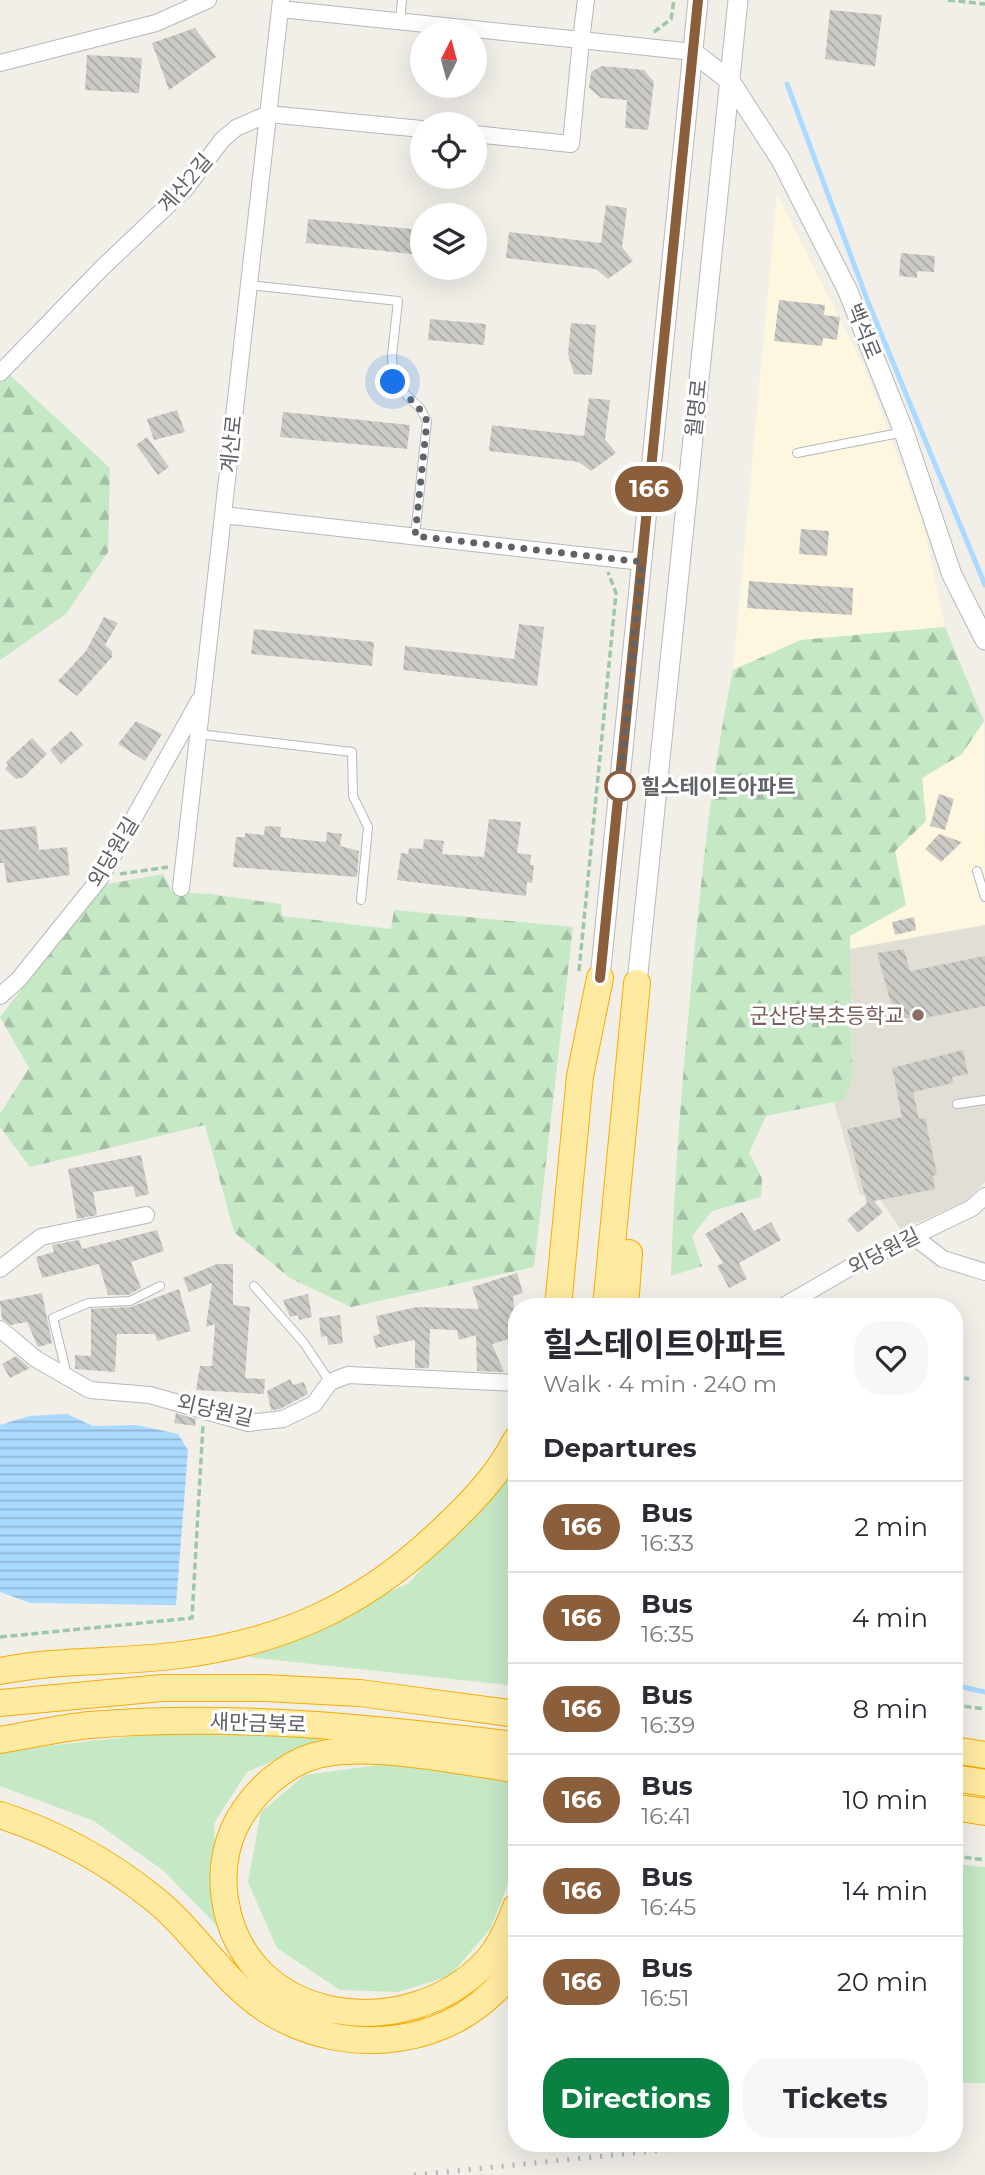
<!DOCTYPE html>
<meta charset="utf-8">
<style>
:root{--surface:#fff;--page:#f7f7f7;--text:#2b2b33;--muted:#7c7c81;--line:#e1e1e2;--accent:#0b8043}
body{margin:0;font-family:Montserrat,"Noto Sans KR",sans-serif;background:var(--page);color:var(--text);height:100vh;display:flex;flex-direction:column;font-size:26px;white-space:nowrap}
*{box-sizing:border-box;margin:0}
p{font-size:23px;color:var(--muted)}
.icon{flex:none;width:38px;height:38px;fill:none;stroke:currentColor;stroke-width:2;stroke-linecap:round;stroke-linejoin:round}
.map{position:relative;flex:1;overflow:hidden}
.side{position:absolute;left:508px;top:1298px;width:455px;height:854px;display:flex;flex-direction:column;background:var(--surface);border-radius:28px;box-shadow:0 7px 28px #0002}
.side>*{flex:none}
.badge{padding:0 14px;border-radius:23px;font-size:24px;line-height:46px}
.needle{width:46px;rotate:6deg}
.fabs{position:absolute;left:410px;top:21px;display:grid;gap:14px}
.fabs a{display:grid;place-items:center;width:77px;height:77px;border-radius:50%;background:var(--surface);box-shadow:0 7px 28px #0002;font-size:35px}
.you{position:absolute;width:35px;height:35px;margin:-18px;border:5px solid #fff;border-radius:50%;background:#1a73e8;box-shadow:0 0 0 10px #1a73e833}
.map>.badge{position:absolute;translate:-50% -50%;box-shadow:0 0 0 4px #fff}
h2{padding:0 35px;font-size:26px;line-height:63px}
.round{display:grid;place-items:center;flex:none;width:74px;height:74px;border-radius:28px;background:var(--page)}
.head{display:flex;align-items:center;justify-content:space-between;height:119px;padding:0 35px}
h1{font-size:33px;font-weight:700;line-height:52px}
.action{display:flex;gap:14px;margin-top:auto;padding:14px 35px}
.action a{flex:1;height:80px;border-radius:28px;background:var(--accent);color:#fff;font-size:28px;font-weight:700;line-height:80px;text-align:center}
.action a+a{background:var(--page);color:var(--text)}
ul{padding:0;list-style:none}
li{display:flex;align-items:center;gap:21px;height:91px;padding:0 35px;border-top:2px solid var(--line)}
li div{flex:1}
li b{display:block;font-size:26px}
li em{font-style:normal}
li .badge{min-width:77px;font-weight:700;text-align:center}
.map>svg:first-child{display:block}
</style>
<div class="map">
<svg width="985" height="2175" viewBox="0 0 985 2175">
<defs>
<pattern id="forest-firs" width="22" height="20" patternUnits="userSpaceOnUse" patternTransform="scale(1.75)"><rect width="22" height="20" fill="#c5e8c5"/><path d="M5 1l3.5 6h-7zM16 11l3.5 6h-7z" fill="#a3c0a4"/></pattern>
<pattern id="water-rules" width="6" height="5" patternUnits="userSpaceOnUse" patternTransform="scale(1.75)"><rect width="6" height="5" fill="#aadaff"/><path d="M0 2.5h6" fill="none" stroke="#8eb4d2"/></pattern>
<pattern id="building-back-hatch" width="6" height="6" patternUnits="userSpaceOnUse" patternTransform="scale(1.75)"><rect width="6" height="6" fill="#cccac5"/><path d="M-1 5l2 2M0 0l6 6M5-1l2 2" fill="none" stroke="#a9a8a4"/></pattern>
</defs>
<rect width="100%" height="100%" fill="#f1efe8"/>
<path fill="#fef7e0" d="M777 194 864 367 924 526 945 627 801 640 733 670Z
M984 721 985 925 850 949V936L905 906 895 851 926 821 922 778 962 754Z"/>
<path fill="#e1ded6" d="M985 925V1182L966 1201 901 1230 880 1199 860 1195 834 1102 844 1100 852 1080 850 949Z"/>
<path fill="#c5e8c5" d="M516 1462V1686L248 1657 409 1583Z
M244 1732 326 1737 247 1772 214 1823 217 1926 164 1871 94 1821 0 1786V1751L155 1734Z
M394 1763 510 1781 516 1813 513 1872 490 1929 450 1976 398 1992 340 1990 277 1948 248 1882 261 1812 305 1775Z
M954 1864 985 1867V2083H954Z"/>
<path fill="url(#forest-firs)" d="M0 366 110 468 108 552 66 614 0 660Z
M945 627 984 721 962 754 922 778 926 821 895 851 906 905 850 936 852 1080 844 1100 766 1116 749 1153 762 1178 761 1197 712 1211 692 1236 702 1266 671 1276C674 1175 683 1075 692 975 702 872 712 770 733 670L801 640Z
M163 874 172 892 210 894 281 904 282 916 391 929 394 910 573 927 534 1267 351 1307 290 1278 234 1232 205 1125 30 1167 0 1127V1114L29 1068 0 1017 103 885Z"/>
<path fill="url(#water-rules)" d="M67 1414 93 1426 137 1425 178 1434 188 1450 176 1605 30 1603 0 1592V1425L29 1416Z"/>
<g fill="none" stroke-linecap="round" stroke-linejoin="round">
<path stroke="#aadaff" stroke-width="5" d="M787 84 868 302 985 585
M954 1685 985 1692"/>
</g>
<path fill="url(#building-back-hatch)" d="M830 10 882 15 875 66 825 59Z
M195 28 216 57 169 90 152 43Z
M87 55 142 58 139 93 85 90Z
M602 66 644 70 654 82 648 130 625 128 627 100 601 98 589 88 591 72Z
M606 205 627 208 622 247 633 261 608 279 596 269 506 258 509 232 601 243Z
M308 219 422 230V255L306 243Z
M901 253 935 256 934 272 917 271V278L899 276Z
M779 300 825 305 824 315 840 317 837 340 823 338 822 346 774 341Z
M430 319 486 324 484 345 428 340Z
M571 323 596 325 592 375 574 374 568 354Z
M589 398 610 400 605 439 616 453 591 471 579 462 489 451 492 425 584 436Z
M177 410 185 432 154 440 147 419Z
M283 412 410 425 407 449 280 437Z
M147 437 169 467 158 475 136 445Z
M801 529 829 531 827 556 799 554Z
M749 581 853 588 852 615 747 608Z
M104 617 118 623 105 645 112 651V657L77 696 58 681 86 651Z
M519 624 544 627 537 686 403 670 405 646 514 659Z
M254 629 374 642 372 666 251 654Z
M136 721 162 734 145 761 118 744Z
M71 731 83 745 61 764 50 750Z
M32 738 47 754 24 777 16 779 5 769 8 765 6 762Z
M939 794 954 799 945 830 930 826Z
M489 819 521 822 517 853 531 855 530 865H534L532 883 527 882 526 896 397 880 401 853 408 854 409 848 423 849 424 839 444 841 442 854 484 857Z
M36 826 39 850 67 847 70 875 7 883 4 863H0V830Z
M265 826 281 827 280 837 296 839 326 842 327 832 342 834 340 846 359 851 357 877 233 867 236 837H245V833L264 835Z
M939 834 962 842 941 862 925 849Z
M914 917 916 930 895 935 892 922Z
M904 949 910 971 985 956V1006L910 1021V1018L896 1021 877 953Z
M963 1050 968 1074 952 1077 953 1083 913 1092 919 1119 925 1118 937 1174 933 1176 935 1189 874 1201 883 1212 858 1233 847 1220 867 1203 847 1129 902 1117 892 1068Z
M141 1155 149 1194 136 1197 133 1186 93 1192 97 1215 77 1219 68 1169Z
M742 1212 754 1231 771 1222 781 1240 739 1263 747 1279 729 1288 717 1266 723 1263 705 1234Z
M157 1230 164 1251 131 1262 141 1288 128 1295H108L99 1264 42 1278 36 1257 54 1252 52 1245 79 1240 82 1249Z
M217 1264H233V1305L250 1307 245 1378 265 1379 264 1394 196 1390 200 1366H212L215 1324 206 1327 212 1283 189 1292 183 1278Z
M517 1273 523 1293 513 1296 516 1337 492 1344 504 1372 477 1371 476 1335 459 1340 457 1330 430 1329 429 1368H415V1340L376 1348 373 1336 380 1334 376 1316 417 1307 479 1309 472 1287Z
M179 1289 191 1331 157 1341 155 1334H117L115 1372 75 1369V1355L91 1356V1309L131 1307Z
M42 1293 52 1343 38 1347 27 1322 11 1325 2 1319 0 1301Z
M308 1294 312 1317 299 1320 298 1315 290 1317 283 1300Z
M340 1315 343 1343 328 1345 327 1336 321 1337 319 1318Z
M16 1356 30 1368 10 1378 2 1364Z
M290 1379 293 1385 304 1382 308 1394 280 1409 271 1410 267 1391Z
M176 1413 196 1419 195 1426 174 1423Z"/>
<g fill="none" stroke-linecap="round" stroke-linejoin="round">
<g stroke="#b5b8bc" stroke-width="10">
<path id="service" d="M400 21 402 0
M249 285 398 301 392 355 393 382 420 408 427 421 415 536
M797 453 904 432
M199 734 352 752 353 796 368 827 361 900
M977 871 985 897
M957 1104 985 1100
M254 1286 304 1343 330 1382
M67 1375 53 1318 88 1303 130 1301 160 1286"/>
</g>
<g stroke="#b5b8bc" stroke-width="18">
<path id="minor" d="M280 9 581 40 586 0
M0 63 156 23 208 0
M474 134 571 144 581 40 693 52
M0 373 101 269 186 188 222 140 236 128 268 114 422 129
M223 515 642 562
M181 888 281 0
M0 996 19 979 101 877 199 701
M913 1236 943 1259 985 1272
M0 1269 41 1237 146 1215
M782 1307 856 1264 972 1208 985 1196
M0 1329 36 1359 90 1390 150 1395 248 1423 283 1419 314 1404 330 1382 348 1375 516 1383"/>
</g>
<g stroke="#b5b8bc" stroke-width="21">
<path id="tertiary" d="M693 52 730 81 781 160 847 289 904 432 952 575 985 640
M600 978 698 0
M637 983 738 0"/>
</g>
<g stroke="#f9ab00" stroke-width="28">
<path id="trunk" d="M558 1307 580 1076 600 978
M606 1307 637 983
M625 1307 629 1253
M0 1671C59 1659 121 1663 180 1655 281 1642 360 1607 435 1537 465 1509 497 1478 516 1440
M0 1703 162 1688H264L360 1693 516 1714
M0 1740C30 1735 60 1728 90 1725 232 1713 375 1728 516 1745
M954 1750 985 1755
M516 1769C460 1762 382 1744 327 1753 294 1758 264 1782 246 1808 227 1834 220 1867 225 1899 243 2025 406 2047 486 1962 500 1947 509 1926 516 1907
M954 1778 985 1783
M954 1807 985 1812
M0 1815C56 1833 107 1861 153 1898 195 1931 222 1981 267 2010 347 2061 461 2048 516 1965"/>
</g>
<path stroke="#9cc7a9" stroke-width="3.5" stroke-dasharray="7 3.5" stroke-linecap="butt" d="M948 0 985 4
M654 32 671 19 674 0
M120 874 168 867
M579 971 616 593 608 572
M954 1376 969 1379
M0 1637 192 1618 203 1425
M954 1705 985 1709
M955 1729 958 1707
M954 1856 985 1860"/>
<use href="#service" stroke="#fff" stroke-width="8"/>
<use href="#minor" stroke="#fff" stroke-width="16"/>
<use href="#tertiary" stroke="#fff" stroke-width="19"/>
<use href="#trunk" stroke="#feeaa1" stroke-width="26"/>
<path stroke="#b6b7b8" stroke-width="5" stroke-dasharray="2 9" stroke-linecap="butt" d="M414 2175 724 2144"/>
</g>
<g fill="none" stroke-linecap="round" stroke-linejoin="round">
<g stroke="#fff" stroke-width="16">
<path id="line" d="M600 978 698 0"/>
</g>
<use href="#line" stroke="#8b5e3c" stroke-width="10"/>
<path stroke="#5f6368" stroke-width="7" stroke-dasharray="0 12.6" d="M393 382 419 408 427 421 415 536 642 562 620 786"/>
</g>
<circle fill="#fff" stroke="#8b5e3c" stroke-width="3.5" cx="620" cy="786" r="14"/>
<circle fill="#8d6e63" stroke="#fff" stroke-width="2.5" cx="918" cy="1015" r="7"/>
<g text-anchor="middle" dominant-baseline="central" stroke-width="6" stroke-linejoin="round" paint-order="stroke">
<g font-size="21" fill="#5f6368" stroke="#fff">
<text transform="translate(185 183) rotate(-49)">계산2길</text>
<text transform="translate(864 331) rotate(68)">백석로</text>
<text transform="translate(696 408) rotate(-84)">월명로</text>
<text transform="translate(231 444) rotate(-84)">계산로</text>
<text transform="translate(113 852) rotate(-59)">외당원길</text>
<text transform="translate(884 1251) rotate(-27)">외당원길</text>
<text transform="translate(215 1410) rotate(13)">외당원길</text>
<text transform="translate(258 1723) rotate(2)">새만금북로</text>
</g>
<g font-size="21" font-weight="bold" fill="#5f6368" stroke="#fff" text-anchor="start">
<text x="641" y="786">힐스테이트아파트</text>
</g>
<g font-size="21" fill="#785e54" stroke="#fff" text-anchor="end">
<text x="904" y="1015">군산당북초등학교</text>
</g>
</g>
</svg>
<div class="fabs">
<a><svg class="needle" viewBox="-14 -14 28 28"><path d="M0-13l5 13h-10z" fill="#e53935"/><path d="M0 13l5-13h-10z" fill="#7c7c81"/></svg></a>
<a><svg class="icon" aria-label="locate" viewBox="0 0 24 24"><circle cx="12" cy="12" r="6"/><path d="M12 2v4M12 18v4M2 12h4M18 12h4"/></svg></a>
<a><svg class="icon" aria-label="layers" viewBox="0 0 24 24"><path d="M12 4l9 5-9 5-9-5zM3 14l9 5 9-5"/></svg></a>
</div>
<div class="you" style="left:393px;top:382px"></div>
<b class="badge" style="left:649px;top:489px;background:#8b5e3c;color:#fff">166</b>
<section class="side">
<div class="head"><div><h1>힐스테이트아파트</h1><p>Walk · 4 min · 240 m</p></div><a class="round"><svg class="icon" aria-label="heart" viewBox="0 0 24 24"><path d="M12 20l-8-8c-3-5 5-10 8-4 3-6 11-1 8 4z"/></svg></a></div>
<h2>Departures</h2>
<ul>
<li><span class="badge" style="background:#8b5e3c;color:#fff">166</span><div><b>Bus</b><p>16:33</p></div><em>2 min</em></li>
<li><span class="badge" style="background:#8b5e3c;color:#fff">166</span><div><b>Bus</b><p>16:35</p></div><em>4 min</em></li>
<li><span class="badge" style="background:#8b5e3c;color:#fff">166</span><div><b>Bus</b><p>16:39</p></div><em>8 min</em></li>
<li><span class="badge" style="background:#8b5e3c;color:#fff">166</span><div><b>Bus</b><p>16:41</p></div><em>10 min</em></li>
<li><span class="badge" style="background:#8b5e3c;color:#fff">166</span><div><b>Bus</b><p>16:45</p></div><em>14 min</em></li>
<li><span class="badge" style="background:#8b5e3c;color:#fff">166</span><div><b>Bus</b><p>16:51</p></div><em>20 min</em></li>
</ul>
<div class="action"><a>Directions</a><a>Tickets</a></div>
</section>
</div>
